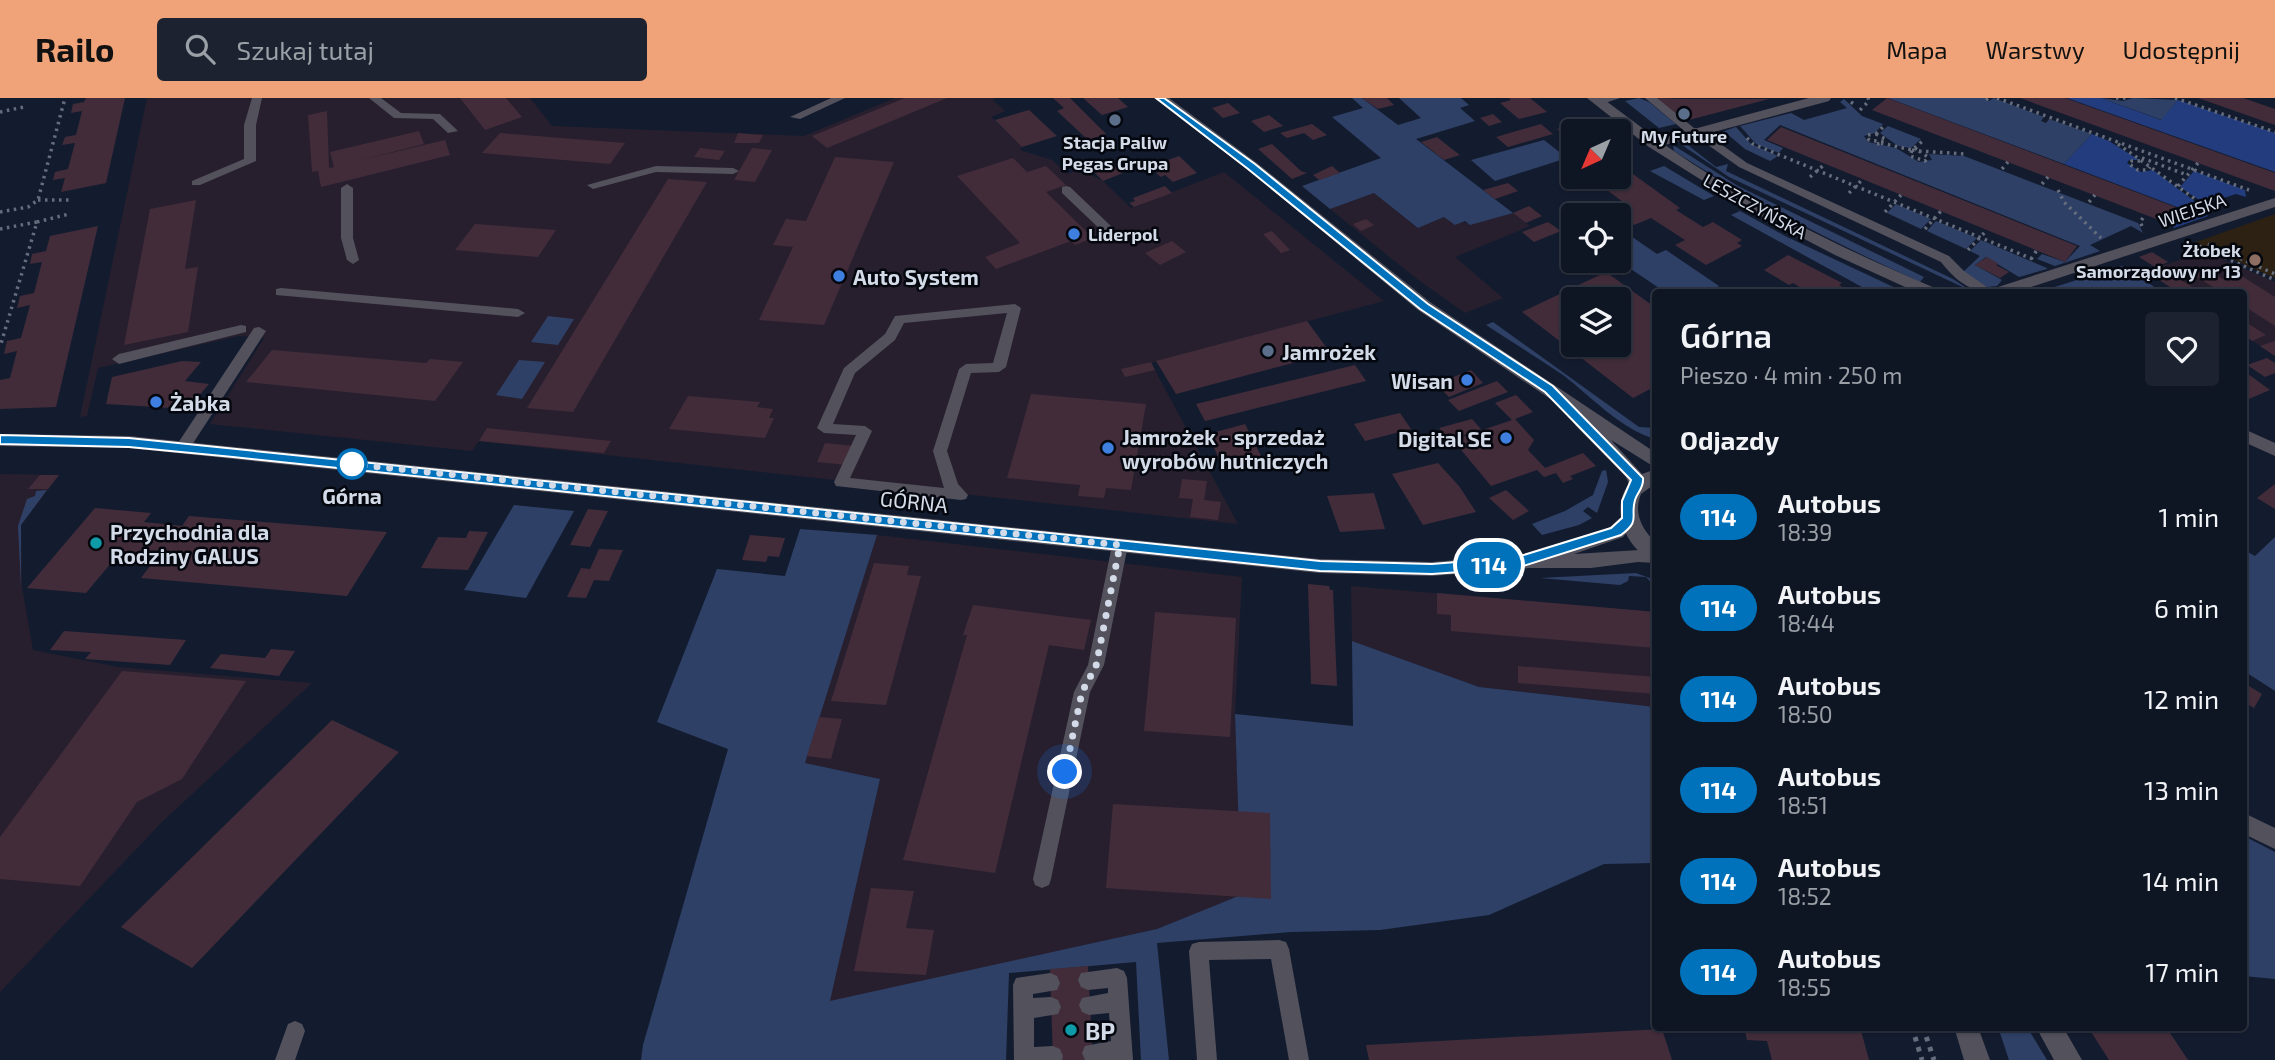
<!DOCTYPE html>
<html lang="pl">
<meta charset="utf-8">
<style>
:root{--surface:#0e1523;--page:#1c2230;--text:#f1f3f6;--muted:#9b9fa6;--line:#2e3441;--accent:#f0a378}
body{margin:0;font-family:"Exo 2",sans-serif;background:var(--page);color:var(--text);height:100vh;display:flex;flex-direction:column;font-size:26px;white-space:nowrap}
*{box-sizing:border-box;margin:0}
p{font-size:23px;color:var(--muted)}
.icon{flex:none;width:38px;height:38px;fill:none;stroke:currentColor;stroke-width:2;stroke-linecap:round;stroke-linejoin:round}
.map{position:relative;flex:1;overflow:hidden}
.panel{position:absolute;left:1652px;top:191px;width:595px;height:742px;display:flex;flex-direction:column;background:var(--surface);border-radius:7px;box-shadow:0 2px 5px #0004,0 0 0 2px var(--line)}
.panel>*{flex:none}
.badge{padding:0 14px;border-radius:23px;font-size:24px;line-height:46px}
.needle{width:46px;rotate:224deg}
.controls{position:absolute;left:1561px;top:21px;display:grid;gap:14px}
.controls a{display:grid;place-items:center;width:70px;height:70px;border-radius:7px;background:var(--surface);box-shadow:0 2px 5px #0004,0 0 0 2px var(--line);font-size:35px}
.you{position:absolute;width:35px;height:35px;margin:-18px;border:5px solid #fff;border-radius:50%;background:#1a73e8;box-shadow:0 0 0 10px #1a73e833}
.map>.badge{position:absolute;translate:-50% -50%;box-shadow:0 0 0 4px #fff}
h2{padding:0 28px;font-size:26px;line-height:63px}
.round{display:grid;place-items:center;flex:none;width:74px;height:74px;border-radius:7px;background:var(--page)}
.summary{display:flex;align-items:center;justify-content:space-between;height:119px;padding:0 28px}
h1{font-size:33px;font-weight:600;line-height:52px}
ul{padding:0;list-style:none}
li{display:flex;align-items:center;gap:21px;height:91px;padding:0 28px}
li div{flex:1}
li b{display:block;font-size:26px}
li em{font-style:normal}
li .badge{min-width:77px;font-weight:700;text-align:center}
header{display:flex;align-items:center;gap:42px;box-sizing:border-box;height:98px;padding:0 35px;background:var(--accent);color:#111}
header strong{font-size:33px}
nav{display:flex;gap:38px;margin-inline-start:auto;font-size:24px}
.search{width:490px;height:63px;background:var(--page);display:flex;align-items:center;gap:18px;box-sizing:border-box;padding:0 24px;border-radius:7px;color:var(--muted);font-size:26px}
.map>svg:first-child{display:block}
</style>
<header>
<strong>Railo</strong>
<div class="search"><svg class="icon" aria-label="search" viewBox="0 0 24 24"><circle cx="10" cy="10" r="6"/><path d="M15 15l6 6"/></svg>Szukaj tutaj</div>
<nav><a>Mapa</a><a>Warstwy</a><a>Udostępnij</a></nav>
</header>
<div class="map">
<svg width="2275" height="962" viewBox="0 0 2275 962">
<rect width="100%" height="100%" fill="#131c2f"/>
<path fill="#271f2e" d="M147 0H530L552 28 804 38 895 0H996L993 2 1005 13 991 19 1022 49 1020 52 1052 62 1067 76 1079 71 1103 83 1131 110 1224 74 1384 203 1151 265 1238 426 479 343 472 353 210 326 264 240 239 238 98 270 87 318 80 319Z
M1374 95 1418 130 1444 119 1470 126 1513 115 1530 128 1455 159 1503 200 1465 215 1417 181 1330 111Z
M2205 154 2275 184V258L2244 237V194H2178L2145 173Z
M0 376 59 377 21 427 22 489 33 552 118 569 312 585 163 723 0 894Z
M877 437 1242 479 1235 617 1242 797 1157 831 829 904 880 681 804 665Z
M1351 488 1655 514V609L1479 589 1352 543Z"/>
<path fill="#2c2113" d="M2275 116V180L2194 144 2199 143Z"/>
<path fill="#2f4067" d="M1352 0H1362L1398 27 1421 20 1399 0H1461L1469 7 1460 10 1475 23 1416 41 1513 115 1470 127 1465 123 1455 127 1444 119 1418 130 1374 95 1330 111 1302 88 1381 60 1332 19 1363 10Z
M1639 0 1649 4 1676 26 1659 30 1625 3Z
M1888 0H1984L1989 3 1994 0 2044 19 2041 23 2046 25 2049 21 2092 36 2064 66Z
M2101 0 2123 3 2133 0 2178 2 2162 22Z
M1844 1 1862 18 1883 26 1875 35 1864 38 1868 44 1896 50 1919 64 1932 62 1929 56 1964 58 2138 125 2143 135 2131 128 2090 147 2100 153 2055 168 2037 161 2042 156 2065 164 2080 148 1780 27 1764 42 1783 50 1779 55 1756 46 1740 28 1791 15 1804 22 1847 10 1840 4Z
M1888 28 1921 41 1911 50 1898 48 1880 35Z
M1736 29 1751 46 1778 58 1770 63 1745 51 1726 35 1716 36Z
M1544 42 1567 60 1495 83 1471 62Z
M1685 42 1699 45 1689 48 1716 69 1728 66 1726 73 1953 181 1971 193 1729 79 1679 45Z
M1673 47 1738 88 1924 179 1920 184C1835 145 1753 104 1674 53Z
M1664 68 1714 98 1704 102 1650 73Z
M1896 106 1931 121 1921 131 1887 115Z
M1740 113 1785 138 1904 194H1871L1731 117Z
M1936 123 1977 140 1966 151 1927 133Z
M1619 130 1657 156 1666 152 1719 188 1709 194H1665L1619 163Z
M1981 142 2047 170V171L2019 179 1986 159 1975 167 2002 182 1997 188 1987 189 1962 175 1980 158 1970 153Z
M2122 168 2162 194H2053L2048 191Z
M548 218 574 221 558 247 531 244Z
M1493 224 1639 329 1655 330V341C1619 330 1592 299 1563 277 1538 260 1512 244 1486 227Z
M519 262 545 264 522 301 496 297Z
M1606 372 1608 384 1597 415 1588 409 1583 413 1592 420 1579 427 1542 437 1532 426 1565 413 1593 397 1602 373Z
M47 392 21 427V489L18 428 27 401 35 398 36 393Z
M514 407 574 413 526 500 464 492Z
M800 431 877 437 805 665 880 681 830 903 1157 831 1241 797 1235 616 1353 628 1352 543 1479 589 1655 609V765L1604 766 1489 817 1380 832 1291 834 1157 845 1169 962H1141L1136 864 1009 875 1006 962H641L643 947 728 651 657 624 717 471 785 478Z
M2275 439V593L2244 573V452L2255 458Z
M1636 475 1655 482V489L1646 479 1629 478 1628 483 1620 487 1540 480Z
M2244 738 2275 754V881L2244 878Z
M1998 929H2027L2047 962H2009Z"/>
<path fill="#223c7e" d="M2067 0H2101L2161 22 2178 2 2275 35V74Z
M2092 36 2109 43 2139 62H2129L2127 65 2141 74 2153 72 2201 108 2195 110 2208 118 2174 130 2173 128 2185 112 2064 66Z
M2194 73 2245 92 2246 99 2236 96 2205 106 2180 89Z"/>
<path fill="#422c3a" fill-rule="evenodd" d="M86 0H125L106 85 61 94 65 80 53 82 55 74 68 71 75 45 62 47 65 39 76 37 82 13 71 15 73 6 84 4Z
M460 0H506L522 19 485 32Z
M905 0H947L827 50 812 38Z
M1053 0H1070L1106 36 1088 42 1057 13 1064 10Z
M1083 0H1118L1128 9 1102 17Z
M1362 0H1387L1394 7 1378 11Z
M1509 0H1530L1547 14 1519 21 1500 5 1511 2Z
M1656 0 1688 1H1769L1685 23Z
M1887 0 1927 15 2183 112 2172 127 1872 12Z
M2020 0H2065L2275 75V93Z
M2198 0H2243L2275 11V27Z
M1228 5 1240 15 1223 20 1212 10Z
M1029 12 1057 38 1022 49 995 22Z
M327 13 329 70 334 69 330 54 419 33 424 46 357 63 445 42 450 57 321 89 318 73 312 74 308 17Z
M1493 16 1502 24 1489 28 1480 20Z
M1269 17 1283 28 1264 34 1251 23Z
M1577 25 1587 33H1573V45L1557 31Z
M1312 26 1327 37 1313 42 1304 35 1287 40 1280 35Z
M1541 26 1553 36 1508 49 1496 39Z
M1781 29 2005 119 2077 148 2065 164 1767 42Z
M500 35 625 45 610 66 482 55Z
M738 35 763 37 759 45H734Z
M1437 39 1452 51 1460 57 1444 62 1421 44Z
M1272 46 1301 73 1307 75 1292 81 1258 51Z
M700 50 725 53 719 62 694 59Z
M752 50 772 52 755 84 734 82Z
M1179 58 1197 75 1173 84 1165 77 1161 79 1156 75 1161 73 1154 67Z
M835 59 894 64 824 227 759 222 793 149 773 147 786 121 806 123Z
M1013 60 1027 74 1046 68 1066 87 1046 94 1093 140 1075 147 1071 143 996 171 985 159 1020 145 957 78Z
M1115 68 1123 75 1103 83 1095 75Z
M1332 68 1340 75 1319 82 1313 77Z
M1626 71 1680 110 1676 112 1703 129 1713 124 1742 142 1737 145 1742 148 1706 167 1675 147 1685 142 1651 120 1634 127 1611 108 1623 104 1595 83 1619 79V73Z
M668 81 707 84 573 314 527 310Z
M1508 85 1518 93 1495 101 1483 92Z
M1165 88 1172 95 1134 109 1129 105 1135 103 1133 100Z
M196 102 185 171 198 169 188 234 124 247 150 111Z
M1529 108 1542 118 1526 125 1513 115Z
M1366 121 1374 127 1361 133 1353 126Z
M1548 124 1561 133 1534 144 1522 134Z
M475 126 556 132 538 159 455 152Z
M98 128 56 309 0 311V282L10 280 17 253 4 256 7 243 21 240 30 207 17 210 20 198 34 195 42 164 30 166 32 156 46 153 50 138Z
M1272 133 1290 152 1281 155 1263 136Z
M1172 143 1186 154 1160 167 1145 155Z
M2152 154 2168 164 2159 168 2200 194H2178L2145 173 2155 169 2139 159Z
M1788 157 1842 185 1839 187 1851 194H1808L1793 185 1789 187 1764 172Z
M1987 159 1999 166 1996 167 2009 174 2000 180 1975 167Z
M2207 171 2223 181 2237 175 2275 199V228L2244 208V194H2221L2192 176Z
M1606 174 1656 210V288L1633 300 1522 214ZM1573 201H1619V247H1573Z
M1307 223 1332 257 1310 263 1308 261 1176 296 1156 263Z
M2244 223 2266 237 2252 243 2244 237Z
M2275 243V258L2260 248Z
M272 252 426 265 430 261 463 264 435 303 246 284Z
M2267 260 2275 265V275L2265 279 2247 267Z
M182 263 201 264 185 283 209 286 188 311 106 306 112 279Z
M1151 264 1155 272 1125 279 1121 271Z
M1355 267 1366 283 1205 323 1196 306Z
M1471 272 1483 285 1449 299 1436 286Z
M2244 273 2270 292 2244 303Z
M1497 283 1508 294 1459 313 1448 302Z
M1031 296 1146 306 1131 392 1106 390 1104 400 1078 398 1080 387 1007 380Z
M1516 297 1533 314 1515 321 1534 342 1528 352 1545 370 1583 355 1596 368 1570 378 1573 381 1563 385 1556 375 1544 379 1537 372 1491 388 1453 342 1512 322 1495 305Z
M688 298 760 304 757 309 773 311 769 320H774L765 340 669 331Z
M1400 315 1411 331 1365 343 1354 326Z
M1472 321 1481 331 1449 342 1439 330Z
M1245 326 1261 358 1222 368 1208 336Z
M487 330 611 343 604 355 479 343Z
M825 345 854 348 847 367 817 364Z
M1438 365 1459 388 1476 414 1423 427 1392 376Z
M40 377H59L48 391H28Z
M1182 381 1207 383 1204 402 1221 404 1218 422 1190 419 1193 401 1179 400Z
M2275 386V411L2257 400Z
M1506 392 1529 413 1513 422 1489 400Z
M1374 395 1385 431 1340 434 1327 398Z
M95 410 151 415 144 424 182 428 189 418 387 434 347 498 141 480 150 468 111 465 86 495 27 490Z
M588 411 608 413 590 449 570 447Z
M469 433 488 434 468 472 421 470 438 439 466 440Z
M750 437 785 440 779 459 768 458 766 464 742 462Z
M599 451 623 452 609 483 594 482 586 500 567 499 581 470 590 471Z
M874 465 909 468 907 477 921 478 886 607 831 603Z
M1308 486 1329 488 1330 492H1333L1337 588 1311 586Z
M1437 495 1656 514V550L1451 533V517L1437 516Z
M973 507 1091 522 1084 552 1049 547 995 775 903 762 967 537H963Z
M1155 514 1236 520 1230 639 1144 633Z
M64 533 133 538 186 542 170 567 85 561 91 554 50 552Z
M271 551 295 553 279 578 210 570 221 556 265 560Z
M1518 568 1656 579V596L1518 585Z
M122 573 246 583 182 681 137 704 80 788 0 781V739Z
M2244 585 2262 596 2254 610 2244 604Z
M819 619 842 621 831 661 807 658Z
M332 622 399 654 192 870 121 829Z
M1113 706 1270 715 1271 801 1106 790Z
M871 790 914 793 906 830 934 832 926 877 854 873Z
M1088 868 1093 962H1053L1050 871Z
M1744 929H1860L1869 962H1772L1767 943 1747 942Z
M2088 929H2166L2188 962H2109Z
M1662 931 1672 962H1369L1366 947Z"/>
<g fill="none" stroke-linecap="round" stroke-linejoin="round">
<path stroke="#656d7d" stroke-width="3.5" stroke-dasharray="2.5 4.5" stroke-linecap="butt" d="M1997 0 2249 92
M2116 0H2130
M2175 0 2275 34
M1986 2 1988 0
M1851 4 1855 7
M1860 12 1869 3 1868 0
M0 14 24 9
M1876 36 1886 26
M1876 36 1885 41 1884 44 1869 42 1867 37Z
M1747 40 1753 46 2035 162
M1881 45 1912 52 1925 41
M1877 46 1881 45
M2118 46 2205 108
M1915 50 1919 53
M1912 52 1919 53 1928 59 1925 63 1910 58Z
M1919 53 1965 56
M2142 60 2187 77
M2140 63H2132L2129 66 2138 72H2148L2150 69
M2002 71 2008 64
M1810 79 1825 66
M2042 86 2048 79
M2178 88 2198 65
M2058 92 2064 104 2101 140
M1849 95 1863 81
M38 102H72
M2089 104 2095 97
M0 114 28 109 38 102 65 0
M1885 114 1901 97
M37 124 69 116
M2142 128 2140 124 2145 117
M0 131 37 124 0 249
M1925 131 1941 113
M2208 146 2275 176
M2199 148 2275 182
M1968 152 1987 132
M2031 161 2037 152"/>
<path stroke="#656d7d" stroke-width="5" stroke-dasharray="4.5 6" stroke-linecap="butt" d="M1912 929 1922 962
M1923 929 1934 962"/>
<path fill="#53515c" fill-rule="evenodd" d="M252 0H262L256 27V63L200 87H192V83L244 61V27Z
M369 0H381L401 15 440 16 458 33 448 35 433 21 394 20Z
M831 0H845L800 21 790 19Z
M1602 0H1620L1599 7 1594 4Z
M1645 0H1657L1694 30 1700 31 1747 65 1949 158 1964 173 1994 194C1971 195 1955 182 1941 164L1739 69 1694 37 1688 36Z
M656 68 733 70 739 73 733 76 656 74 593 91 587 87Z
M347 86 353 90V140L359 162 353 166 347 162 341 140V90Z
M1066 88 1070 89 1113 130V136H1105L1062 95V89Z
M281 190 518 211 525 215 518 219 276 197V191Z
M1015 206 1021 210 1006 269 999 274 971 275 947 353 958 386 968 397 966 401 961 402 836 388 834 384 856 337 824 335 817 330 844 270 885 236 895 218ZM1007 215 993 265 966 266 959 271 933 353 944 390 850 380 872 333 865 328 833 326 855 275 895 242 904 225Z
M241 227 246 228V234L119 266 112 261 119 256Z
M259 229 266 233 188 353H178L176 349 178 345 254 230Z
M1120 441 1128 447 1104 567 1090 594 1051 781 1049 787 1042 790 1035 787 1033 781 1074 594 1088 567 1112 447Z
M1279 842 1286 844 1289 851 1309 962H1289L1271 861 1209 862 1217 962H1197L1189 853 1192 846 1199 844Z
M1117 870 1124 873 1127 880 1133 962H1085L1082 955 1085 948 1111 943 1109 915 1089 917 1082 914 1079 907 1082 900 1108 895V890L1088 892 1081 889 1078 882 1081 875Z
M1050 875 1057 878 1060 885 1057 892 1033 896V900L1051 899 1058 902 1061 909 1058 916 1034 920V949L1053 948 1060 951 1063 958 1062 962H1014L1013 887 1016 880Z
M295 923 302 926 305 933 295 962H275L288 926Z"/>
<path fill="#53515c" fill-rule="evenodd" d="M1587 0H1602L1657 41 1809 0H1831L1829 3 1665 47C1749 106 1841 150 1935 190L1937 194H1916L1835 157 1749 112 1649 49Z
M2275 100V109L2016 194H1993L1995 190Z
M2244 331 2275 345V358L2244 344Z
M0 336 129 338 1319 461 1432 464 1537 456 1538 453C1561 445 1587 440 1608 430 1619 424 1621 412 1636 416L1638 421 1623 439 1574 456 1656 451V465L1638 464 1591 470H1530L1432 478 1319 475 129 350 0 348Z
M2244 715 2275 730V751L2244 736Z"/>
<path fill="#53515c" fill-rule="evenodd" d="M1154 0H1169L1257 65 1430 204 1656 355V370L1611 342 1642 376 1656 371V385L1641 396C1633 415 1642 431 1656 445V463C1626 454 1609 410 1629 386L1626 379 1576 328 1573 324 1577 319 1418 212 1247 71Z
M1954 929H1978L1990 962H1964Z
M2036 929H2063L2082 962H2054Z"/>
</g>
<path fill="#0072bc" stroke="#fff" stroke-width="2" d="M1156 0H1164L1255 66 1428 206 1553 288 1643 380C1644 390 1638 393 1635 402 1630 420 1641 422 1621 437L1517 470 1432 476 1320 473 233 359 129 349 0 346V337L129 340 1320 463 1432 466 1517 459 1611 430 1622 420V403L1631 382 1545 294 1420 211 1248 71Z"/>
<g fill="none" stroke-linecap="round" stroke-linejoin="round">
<path stroke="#d4dbe8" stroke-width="7" stroke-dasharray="0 12.6" d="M352 366 1120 447 1096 568 1082 594 1065 674"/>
</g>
<g fill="#5c6f8a" stroke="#04070e" stroke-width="2.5">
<circle cx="1684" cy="16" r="7"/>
<circle cx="1115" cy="22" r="7"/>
<circle cx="1268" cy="253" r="7"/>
</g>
<g fill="#3f7fe0" stroke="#04070e" stroke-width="2.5">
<circle cx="1074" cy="136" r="7"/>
<circle cx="839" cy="178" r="7"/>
<circle cx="1467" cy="282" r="7"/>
<circle cx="156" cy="304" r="7"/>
<circle cx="1506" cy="340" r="7"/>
<circle cx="1108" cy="350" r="7"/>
</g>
<circle fill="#8d6e63" stroke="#04070e" stroke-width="2.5" cx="2255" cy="162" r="7"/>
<circle fill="#fff" stroke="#0072bc" stroke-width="3.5" cx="352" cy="366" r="14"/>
<g fill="#0f9aa8" stroke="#04070e" stroke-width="2.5">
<circle cx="96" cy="445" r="7"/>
<circle cx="1071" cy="932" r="7"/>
</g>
<g text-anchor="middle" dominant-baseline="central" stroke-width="5" stroke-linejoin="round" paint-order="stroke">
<g font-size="18" font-weight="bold" fill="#d4dbe8" stroke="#04070e">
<text x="1684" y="38">My Future</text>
<text x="1115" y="44">Stacja Paliw<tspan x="1115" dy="21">Pegas Grupa</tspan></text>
<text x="1088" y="136" text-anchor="start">Liderpol</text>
<text x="2241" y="152" text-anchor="end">Żłobek<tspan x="2241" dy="21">Samorządowy nr 13</tspan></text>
</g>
<g font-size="18" fill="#d4dbe8" stroke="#04070e">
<text transform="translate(1755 108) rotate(29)">LESZCZYŃSKA</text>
<text transform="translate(2192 112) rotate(-19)">WIEJSKA</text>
</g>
<g font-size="21" font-weight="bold" fill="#d4dbe8" stroke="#04070e" text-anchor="start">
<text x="853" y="178">Auto System</text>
<text x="1282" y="253">Jamrożek</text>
<text x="1453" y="282" text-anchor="end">Wisan</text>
<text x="170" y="304">Żabka</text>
<text x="1122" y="338">Jamrożek - sprzedaż<tspan x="1122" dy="24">wyrobów hutniczych</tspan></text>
<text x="1492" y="340" text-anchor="end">Digital SE</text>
<text x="110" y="433">Przychodnia dla<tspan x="110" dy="24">Rodziny GALUS</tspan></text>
</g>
<g font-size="21" font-weight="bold" fill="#d4dbe8" stroke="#04070e">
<text x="352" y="397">Górna</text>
</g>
<g font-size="21" fill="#d4dbe8" stroke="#04070e">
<text transform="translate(914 403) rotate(6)">GÓRNA</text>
</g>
<g font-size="24" font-weight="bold" fill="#d4dbe8" stroke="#04070e" text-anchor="start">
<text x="1085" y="932">BP</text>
</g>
</g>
</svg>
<div class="controls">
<a><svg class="needle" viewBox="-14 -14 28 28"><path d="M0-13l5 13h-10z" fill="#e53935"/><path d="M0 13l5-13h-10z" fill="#9b9fa6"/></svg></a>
<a><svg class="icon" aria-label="locate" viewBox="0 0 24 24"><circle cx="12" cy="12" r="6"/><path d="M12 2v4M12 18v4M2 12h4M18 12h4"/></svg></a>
<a><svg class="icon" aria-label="layers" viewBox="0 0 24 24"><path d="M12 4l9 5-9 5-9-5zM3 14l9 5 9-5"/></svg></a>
</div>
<div class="you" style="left:1065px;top:674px"></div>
<b class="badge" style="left:1489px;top:467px;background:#0072bc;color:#fff">114</b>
<section class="panel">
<div class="summary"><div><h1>Górna</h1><p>Pieszo · 4 min · 250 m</p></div><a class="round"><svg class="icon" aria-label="heart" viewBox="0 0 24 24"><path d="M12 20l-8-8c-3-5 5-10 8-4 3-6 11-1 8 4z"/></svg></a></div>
<h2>Odjazdy</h2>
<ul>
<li><span class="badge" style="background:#0072bc;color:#fff">114</span><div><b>Autobus</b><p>18:39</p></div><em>1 min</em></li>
<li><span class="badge" style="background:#0072bc;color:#fff">114</span><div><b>Autobus</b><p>18:44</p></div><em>6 min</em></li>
<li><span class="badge" style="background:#0072bc;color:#fff">114</span><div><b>Autobus</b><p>18:50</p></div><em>12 min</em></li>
<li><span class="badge" style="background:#0072bc;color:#fff">114</span><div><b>Autobus</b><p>18:51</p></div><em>13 min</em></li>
<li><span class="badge" style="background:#0072bc;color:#fff">114</span><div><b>Autobus</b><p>18:52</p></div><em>14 min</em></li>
<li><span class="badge" style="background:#0072bc;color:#fff">114</span><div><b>Autobus</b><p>18:55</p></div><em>17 min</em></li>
</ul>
</section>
</div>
